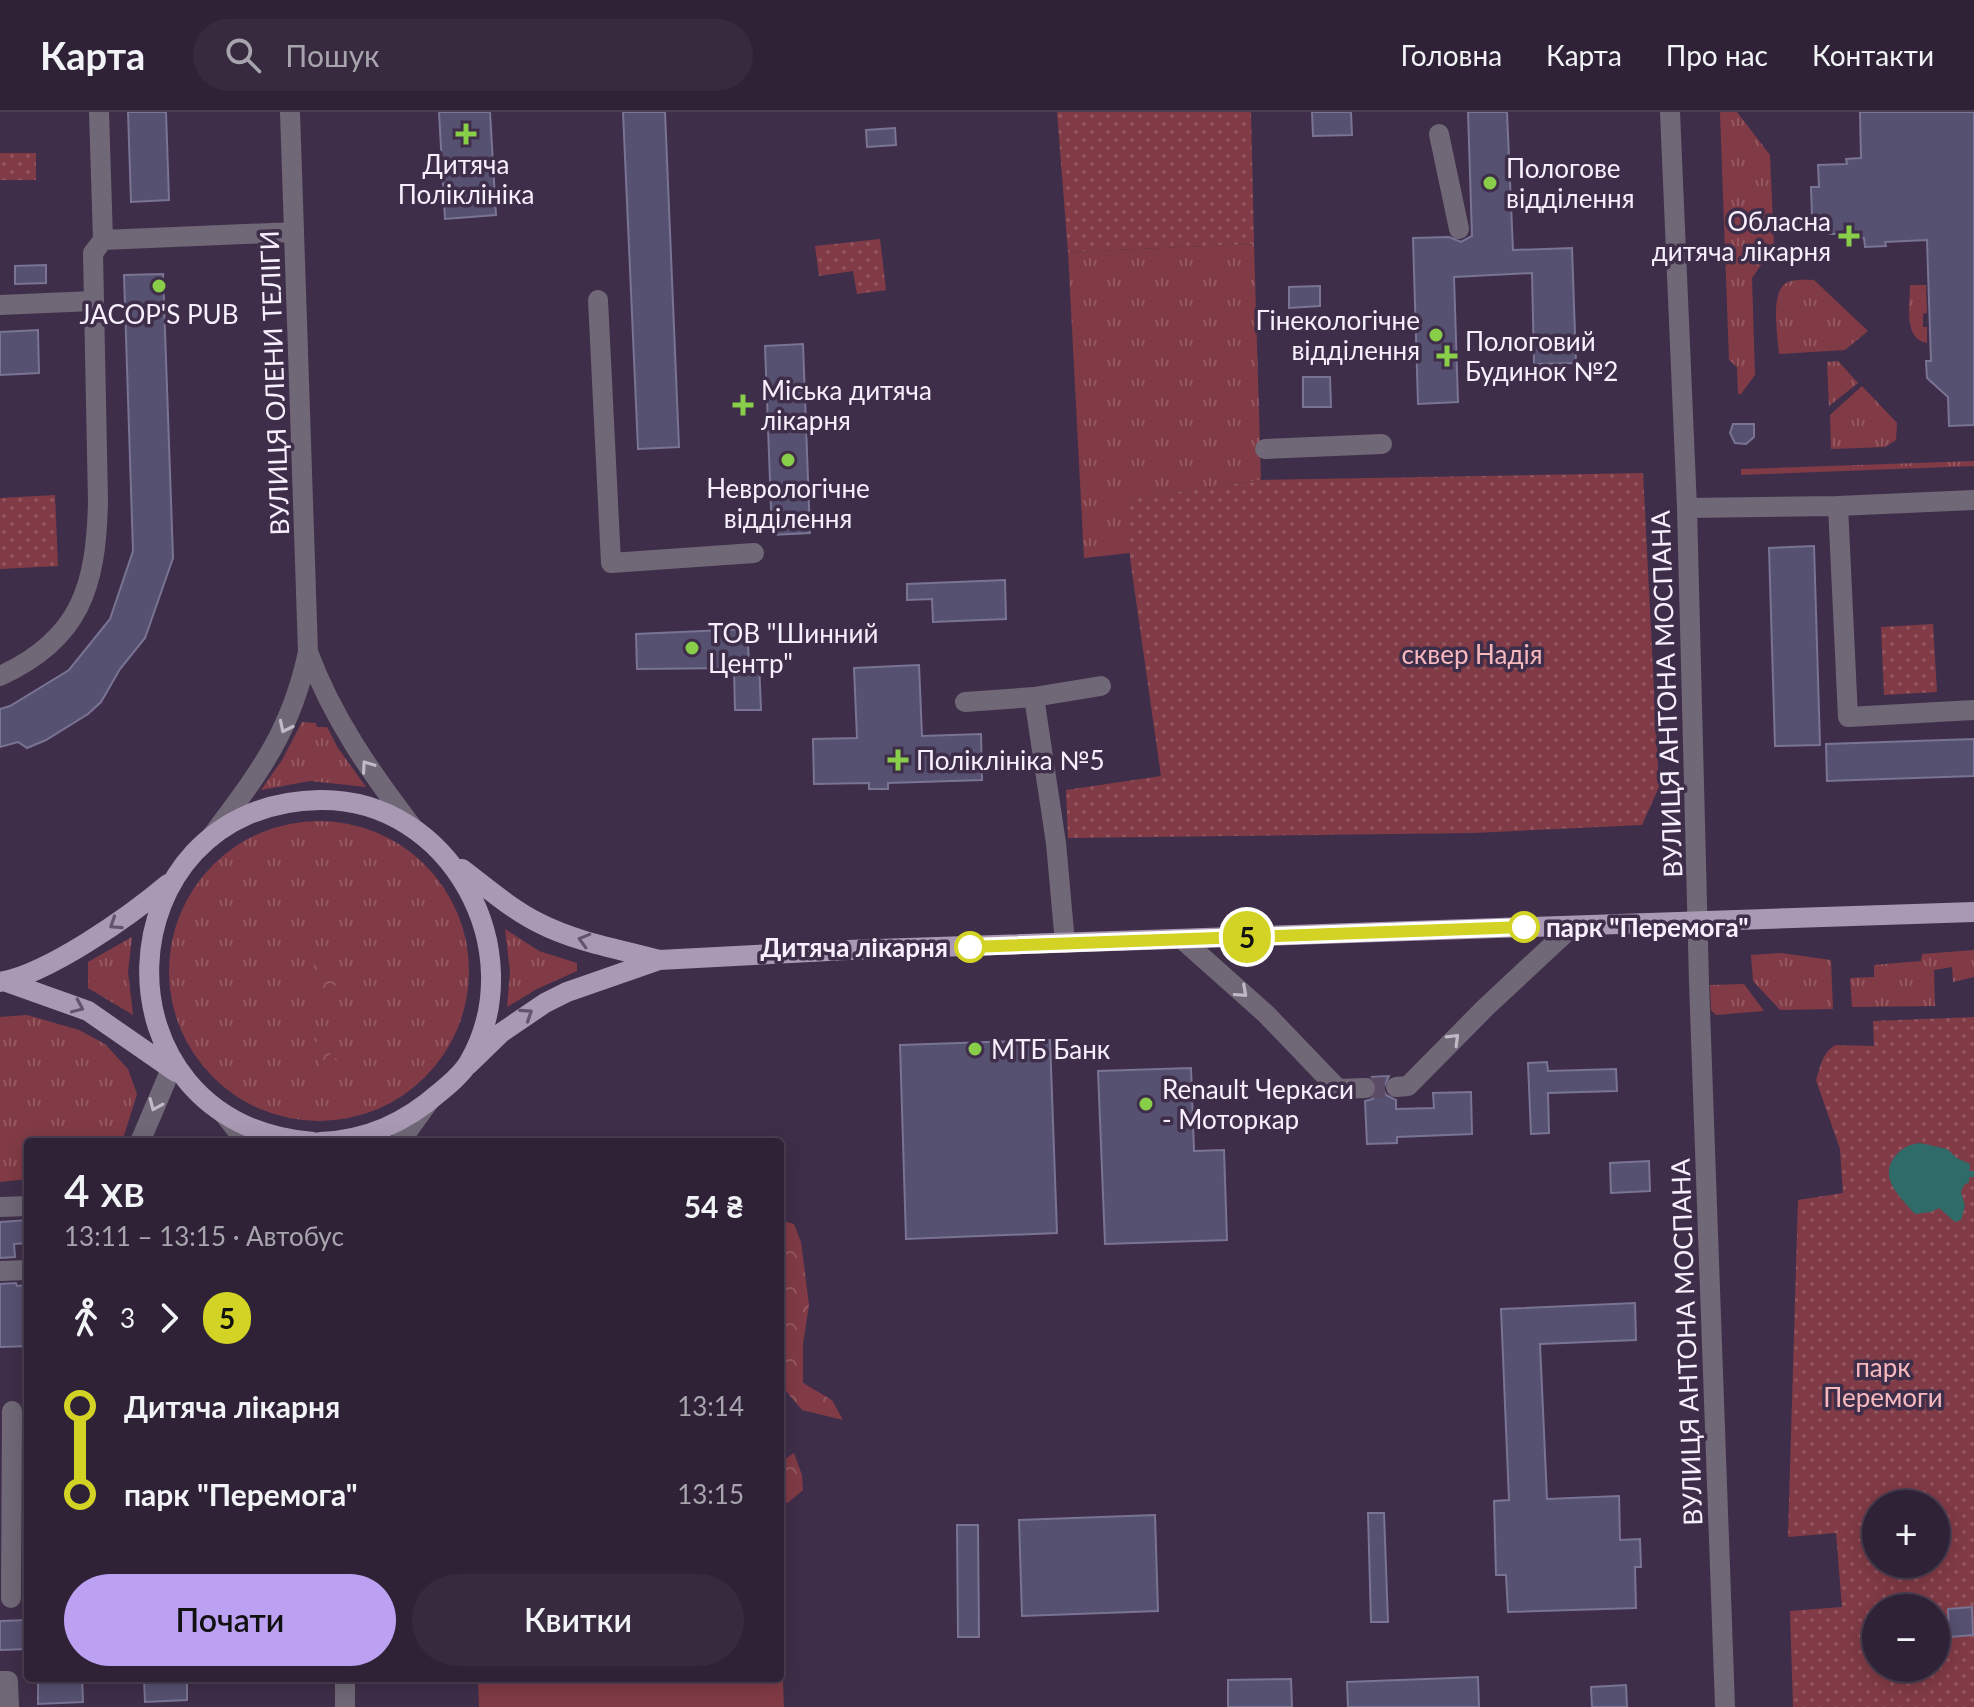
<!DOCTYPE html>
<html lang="uk">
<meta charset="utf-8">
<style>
:root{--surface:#2f2237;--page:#372a3f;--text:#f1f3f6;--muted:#a7a4ad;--line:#4a3f52;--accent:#bca0f2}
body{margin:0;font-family:Lato,sans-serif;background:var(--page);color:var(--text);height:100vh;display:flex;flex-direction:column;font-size:30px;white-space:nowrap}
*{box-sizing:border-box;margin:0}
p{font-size:26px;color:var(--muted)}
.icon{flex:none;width:44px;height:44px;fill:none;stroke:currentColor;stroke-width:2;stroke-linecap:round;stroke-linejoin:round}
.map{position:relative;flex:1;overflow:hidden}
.drawer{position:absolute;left:24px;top:1026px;width:760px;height:544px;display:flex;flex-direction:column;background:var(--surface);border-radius:8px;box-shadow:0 4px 20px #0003,0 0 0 2px var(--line)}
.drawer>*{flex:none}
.badge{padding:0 16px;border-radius:26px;font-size:28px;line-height:52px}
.controls{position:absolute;left:1862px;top:1378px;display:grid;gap:16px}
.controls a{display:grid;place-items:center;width:88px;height:88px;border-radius:50%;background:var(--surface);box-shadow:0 4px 20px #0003,0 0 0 2px var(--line);font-size:40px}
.map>.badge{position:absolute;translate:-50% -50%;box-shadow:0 0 0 4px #fff}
.legs{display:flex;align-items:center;gap:12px;height:88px;padding:0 40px;font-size:26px}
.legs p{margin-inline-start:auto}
.overview{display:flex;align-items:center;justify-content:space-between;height:136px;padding:0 40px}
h1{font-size:44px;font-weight:600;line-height:60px}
.button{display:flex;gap:16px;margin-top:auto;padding:16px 40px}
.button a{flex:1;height:92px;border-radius:48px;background:var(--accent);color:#111;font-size:32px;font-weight:600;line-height:92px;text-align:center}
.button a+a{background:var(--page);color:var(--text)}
ul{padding:0 40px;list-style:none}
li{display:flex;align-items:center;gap:28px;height:88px;font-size:30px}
li i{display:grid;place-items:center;width:12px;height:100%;margin:0 10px;background:currentColor}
li i::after{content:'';width:20px;height:20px;margin:-10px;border:6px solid;border-radius:50%;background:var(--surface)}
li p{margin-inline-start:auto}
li:first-child i{background:linear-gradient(#0000 50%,currentColor 0)}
li:last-child i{background:linear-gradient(currentColor 50%,#0000 0)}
header{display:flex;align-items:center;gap:48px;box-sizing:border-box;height:112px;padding:0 40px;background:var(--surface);border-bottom:2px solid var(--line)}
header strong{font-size:38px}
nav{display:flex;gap:44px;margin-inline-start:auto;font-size:28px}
.search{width:560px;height:72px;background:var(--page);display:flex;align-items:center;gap:20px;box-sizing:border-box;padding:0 28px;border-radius:44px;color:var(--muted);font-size:30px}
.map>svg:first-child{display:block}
</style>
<header>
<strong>Карта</strong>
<div class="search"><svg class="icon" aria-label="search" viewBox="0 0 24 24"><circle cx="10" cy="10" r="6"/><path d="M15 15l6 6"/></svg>Пошук</div>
<nav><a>Головна</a><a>Карта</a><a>Про нас</a><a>Контакти</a></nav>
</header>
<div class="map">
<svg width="1974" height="1595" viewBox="0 0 1974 1595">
<defs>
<pattern id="grass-tufts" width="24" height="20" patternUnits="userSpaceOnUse" patternTransform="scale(2)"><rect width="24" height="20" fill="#813b46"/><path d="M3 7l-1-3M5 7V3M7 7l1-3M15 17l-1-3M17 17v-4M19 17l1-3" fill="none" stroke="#945862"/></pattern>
<pattern id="forest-crowns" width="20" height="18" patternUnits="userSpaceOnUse" patternTransform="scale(2)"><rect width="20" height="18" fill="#813b46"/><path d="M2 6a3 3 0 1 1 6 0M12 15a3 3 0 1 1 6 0" fill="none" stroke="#945862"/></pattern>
<pattern id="park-dots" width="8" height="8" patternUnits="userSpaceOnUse" patternTransform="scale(2)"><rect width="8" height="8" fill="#813b46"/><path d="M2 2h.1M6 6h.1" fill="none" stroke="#945862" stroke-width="1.8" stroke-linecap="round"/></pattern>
</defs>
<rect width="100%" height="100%" fill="#3f2e49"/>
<path fill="url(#grass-tufts)" d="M1720 0H1737L1770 43 1774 134 1752 166 1755 263 1741 282H1738L1737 255 1729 248Z
M1254 132 1261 368 1130 387V441L1084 446 1068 140Z
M1814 168 1868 219 1845 238 1779 242C1778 224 1769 178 1788 170 1796 167 1806 168 1814 168Z
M1910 173H1926L1927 201 1923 202V215H1927V231C1903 227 1910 193 1910 173Z
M1838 249 1858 271 1829 294 1827 250Z
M1862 274 1897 311 1896 328 1885 335 1831 337 1830 303Z
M1974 349V354L1741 363V357Z
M302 610 316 611 317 615H327L338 636 366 675 310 669 261 678 282 648Z
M169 859a150 150 0 1 1 300 0a150 150 0 1 1-300 0Z
M505 817 539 839 577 851V859L537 877 507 895 510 859Z
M132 825 128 860 133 903 88 876V850Z
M1974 838V865L1953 870 1952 855 1934 858 1935 894 1852 895 1850 866 1874 865V853L1921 849 1922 842Z
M1781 841 1831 848 1833 897 1780 898 1753 869 1751 843Z
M1744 872 1764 899 1716 903 1711 898 1710 873Z
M27 903 79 918 105 932 128 957 137 982 122 1030H28V1067L0 1070V905Z"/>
<path fill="url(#forest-crowns)" d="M315 845H319L339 865 338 870 328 882 319 875 311 874Z
M316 924H320L327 932 331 945 342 948 351 941 358 945V950L346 951 337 963 326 965 320 954V944L316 938 314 927Z
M780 1108 794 1112 801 1130 809 1193 803 1232V1271L832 1288 843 1308 802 1298 780 1272Z
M794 1341 802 1363 803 1378 789 1390 780 1393 782 1349Z"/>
<path fill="url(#park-dots)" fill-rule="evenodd" d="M1057 0H1251L1254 132 1068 140Z
M0 41H36V68H0Z
M880 127 886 178 857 182 853 159 819 164 815 134Z
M1643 361 1659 675 1642 713 1473 721 1068 726 1066 678 1161 664 1130 446 1129 387 1261 368Z
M55 383 58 454 0 457V386Z
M1933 512 1937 580 1884 583 1881 515Z
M1974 905V1595H1793L1790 1499 1842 1495 1836 1421 1788 1425 1798 1088 1843 1081 1840 1037 1816 968C1821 955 1821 941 1836 933L1874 934 1873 909ZM1876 1392H1936V1452H1876ZM1876 1496H1936V1556H1876Z"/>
<path fill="#813b46" d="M781 1519 784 1595H479L478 1566H780Z"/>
<path fill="#2f6b69" d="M1920 1031 1947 1037 1957 1046 1970 1052 1969 1070 1964 1073 1961 1080 1965 1094 1961 1108 1955 1110 1939 1096 1931 1100 1915 1102C1900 1085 1876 1064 1897 1042 1904 1035 1910 1032 1920 1031Z"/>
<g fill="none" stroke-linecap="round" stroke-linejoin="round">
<path stroke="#2f6b69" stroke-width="6" d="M1969 1062H1974"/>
</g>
<path fill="#565170" stroke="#797394" stroke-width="2" d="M128 0H166L169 88 131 90Z
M439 0H490L496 103 445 107Z
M623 0H665L679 335 638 337Z
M1312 0H1351L1352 23 1313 24Z
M1468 0H1507L1513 138 1572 136 1576 251 1534 252 1532 161 1454 165 1458 290 1418 292 1413 126 1449 125 1461 130 1472 124Z
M1860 0H1974V313L1949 314 1948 285 1927 266 1926 249H1931L1927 128 1885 130 1886 134 1865 135 1864 126 1838 127V122H1829L1828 113H1819V104H1812L1811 75H1819L1818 53 1847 52 1846 47 1861 46Z
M895 16 896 33 867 35 866 18Z
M46 153V171L15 172V154Z
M163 162 173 446 145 526 120 557 101 590 88 602 46 628 27 636 18 630 0 635V597L10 594 69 558 110 507 133 439 124 163Z
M1320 174V194L1289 196V175Z
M38 218 39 261 0 263V220Z
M803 232 810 421 772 423 765 234Z
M1303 265H1330L1331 295H1303Z
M1733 312H1754V325L1746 332 1735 331 1730 321Z
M1814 434 1820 633 1775 634 1769 436Z
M1005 468 1006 507 933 510 932 487 907 488V472Z
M747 517 749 549H759L761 598H735L734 556 637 557 636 522Z
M919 553 922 624 981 622 982 668 888 671V677H869V671L814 672 813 627 857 626 854 556Z
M1974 627V664L1827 669 1826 632Z
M1050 928 1057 1121 906 1127 900 933Z
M1547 950 1548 959 1616 957 1617 979 1548 981 1549 1021 1531 1022 1528 951Z
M1191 956 1194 1039 1224 1038 1227 1128 1105 1132 1098 959Z
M1389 964 1383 977 1386 983 1396 988V997L1434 996 1433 981 1471 980 1472 1022 1397 1025V1031L1367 1032 1365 989 1373 987 1378 976 1372 965Z
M1649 1049 1650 1079 1611 1081 1610 1051Z
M28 1108V1131L14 1132 15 1145 0 1146V1110Z
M16 1171 17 1174 28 1173V1234L0 1235V1172Z
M1635 1191 1636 1228 1540 1232 1547 1387 1619 1384 1620 1428 1640 1427 1641 1455H1635L1636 1496 1508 1500 1506 1463H1496L1494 1389 1509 1388 1501 1197Z
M1368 1401H1384L1388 1510H1371Z
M1155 1403 1158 1499 1022 1504 1019 1408Z
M957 1413H978L979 1525H958Z
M1972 1495 1973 1523 1949 1525 1948 1497Z
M28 1508V1537L0 1538V1509Z
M1478 1565 1479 1595H1348L1347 1570Z
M38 1566H82L83 1590 38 1592Z
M144 1566H187V1588L145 1590Z
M1291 1567 1292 1595H1228V1568Z
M1626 1573 1627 1595H1592L1591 1575Z"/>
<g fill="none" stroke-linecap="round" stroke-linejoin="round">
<path stroke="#5b4b64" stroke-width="20" stroke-dasharray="20 10" stroke-linecap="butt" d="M1365 976 1396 975"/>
<path stroke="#706876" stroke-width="20" d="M99 0 103 128
M1670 0 1687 396 1699 870 1725 1595
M1439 22 1459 117
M598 188 611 451 754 441
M0 193 93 189
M1265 337 1382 332
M1838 394 1974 388
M1687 396 1838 394 1848 605 1974 598
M308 540C333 607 371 661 414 717
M0 564C81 527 96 474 98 390L93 141 103 128 294 120
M1034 585 1101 574
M965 590 1034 585 1056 731 1065 831
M211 725C259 661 291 620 308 540L290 0
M1183 828 1266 902 1338 977 1365 976
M1396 975 1408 974 1486 895 1573 814
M224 1002 246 1030
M140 1030 171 957
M400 1030 428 991
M0 1095 28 1094
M0 1159 28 1158
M11 1486 12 1299
M345 1566V1595
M0 1569H8L9 1595"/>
<path stroke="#aa99b4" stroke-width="20" d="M462 757C487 776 511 797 539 811 576 830 619 837 659 848
M4 869 88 899 176 960
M0 870C48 862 130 804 168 772
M468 953 501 921 545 891 567 880 659 848 848 838 1974 800
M313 1030C86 1012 101 691 320 688 450 686 533 839 469 950 462 962 450 972 440 980 405 1011 367 1028 320 1030"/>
</g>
<defs><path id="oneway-chevron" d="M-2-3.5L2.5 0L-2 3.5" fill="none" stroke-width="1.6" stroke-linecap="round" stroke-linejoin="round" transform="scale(2)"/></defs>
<g stroke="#c1b9c7">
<use href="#oneway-chevron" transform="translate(285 615) rotate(116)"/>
<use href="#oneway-chevron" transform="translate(367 654) rotate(-125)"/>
<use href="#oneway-chevron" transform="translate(1242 880) rotate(42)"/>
<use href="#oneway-chevron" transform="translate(1454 927) rotate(-45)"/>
<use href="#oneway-chevron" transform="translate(155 993) rotate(113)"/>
</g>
<g stroke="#64536e">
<use href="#oneway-chevron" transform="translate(115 812) rotate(147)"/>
<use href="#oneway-chevron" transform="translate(584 828) rotate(-164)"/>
<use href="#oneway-chevron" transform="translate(78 895) rotate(24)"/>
<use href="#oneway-chevron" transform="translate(527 902) rotate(-34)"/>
</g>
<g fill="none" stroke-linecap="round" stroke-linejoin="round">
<g stroke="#fff" stroke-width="18">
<path id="line-1" d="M970 835 1524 815"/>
</g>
<use href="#line-1" stroke="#d3d325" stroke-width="12"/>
</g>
<g fill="#89ce48" stroke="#3f2e49" stroke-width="3">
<path d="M462 10h8v8h8v8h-8v8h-8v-8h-8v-8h8z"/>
<circle cx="1490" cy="71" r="8"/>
<path d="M1845 112h8v8h8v8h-8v8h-8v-8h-8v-8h8z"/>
<circle cx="159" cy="174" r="8"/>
<circle cx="1436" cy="223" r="8"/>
<path d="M1443 232h8v8h8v8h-8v8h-8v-8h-8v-8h8z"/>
<path d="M739 281h8v8h8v8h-8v8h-8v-8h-8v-8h8z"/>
<circle cx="788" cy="348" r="8"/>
<circle cx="692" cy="536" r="8"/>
<path d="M894 636h8v8h8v8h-8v8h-8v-8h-8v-8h8z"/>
<circle cx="975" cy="937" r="8"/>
<circle cx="1146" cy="992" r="8"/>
</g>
<g fill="#fff" stroke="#d3d325" stroke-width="4">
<circle cx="1524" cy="815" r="14"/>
<circle cx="970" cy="835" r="14"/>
</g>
<g text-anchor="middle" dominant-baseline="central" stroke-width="7" stroke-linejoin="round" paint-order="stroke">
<g font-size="26" fill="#f7effd" stroke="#3f2e49" text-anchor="start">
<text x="466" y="52" text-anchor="middle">Дитяча<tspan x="466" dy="30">Поліклініка</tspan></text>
<text x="1506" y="56">Пологове<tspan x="1506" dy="30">відділення</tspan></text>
<text x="1831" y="109" text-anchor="end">Обласна<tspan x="1831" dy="30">дитяча лікарня</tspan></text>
<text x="159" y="202" text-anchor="middle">JACOP'S PUB</text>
<text x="1420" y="208" text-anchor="end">Гінекологічне<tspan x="1420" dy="30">відділення</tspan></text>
<text x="1465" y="229">Пологовий<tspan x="1465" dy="30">Будинок №2</tspan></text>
<text x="761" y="278">Міська дитяча<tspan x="761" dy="30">лікарня</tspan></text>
<text x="788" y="376" text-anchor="middle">Неврологічне<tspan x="788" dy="30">відділення</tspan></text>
<text x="708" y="521">ТОВ "Шинний<tspan x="708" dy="30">Центр"</tspan></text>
<text x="916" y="648">Поліклініка №5</text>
<text x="991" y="937">МТБ Банк</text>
<text x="1162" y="977">Renault Черкаси<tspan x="1162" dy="30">- Моторкар</tspan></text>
</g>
<g font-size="26" fill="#f7effd" stroke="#3f2e49">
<text transform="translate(274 271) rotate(-92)">ВУЛИЦЯ ОЛЕНИ ТЕЛІГИ</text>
<text transform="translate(1666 582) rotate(-92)">ВУЛИЦЯ АНТОНА МОСПАНА</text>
<text transform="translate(1686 1230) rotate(-92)">ВУЛИЦЯ АНТОНА МОСПАНА</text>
</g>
<g font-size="26" fill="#f7b8be" stroke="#3f2e49">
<text x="1472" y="542">сквер Надія</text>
<text x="1883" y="1255">парк<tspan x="1883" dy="30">Перемоги</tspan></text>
</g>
<g font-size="26" font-weight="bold" fill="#f7effd" stroke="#3f2e49" text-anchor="start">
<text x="1546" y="815">парк "Перемога"</text>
<text x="948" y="835" text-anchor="end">Дитяча лікарня</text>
</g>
</g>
</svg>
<div class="controls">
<a>+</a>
<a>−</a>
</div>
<b class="badge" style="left:1247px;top:825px;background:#d3d325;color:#111">5</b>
<section class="drawer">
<div class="overview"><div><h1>4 хв</h1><p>13:11 – 13:15 · Автобус</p></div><b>54 ₴</b></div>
<div class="legs"><svg class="icon" aria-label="walk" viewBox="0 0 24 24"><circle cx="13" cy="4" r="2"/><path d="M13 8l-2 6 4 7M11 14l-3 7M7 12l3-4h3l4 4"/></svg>3<svg class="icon" aria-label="forward" viewBox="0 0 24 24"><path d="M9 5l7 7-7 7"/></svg><b class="badge" style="background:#d3d325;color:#111">5</b></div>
<ul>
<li><i style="color:#d3d325"></i><b>Дитяча лікарня</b><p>13:14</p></li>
<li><i style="color:#d3d325"></i><b>парк &quot;Перемога&quot;</b><p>13:15</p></li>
</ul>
<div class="button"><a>Почати</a><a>Квитки</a></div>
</section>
</div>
